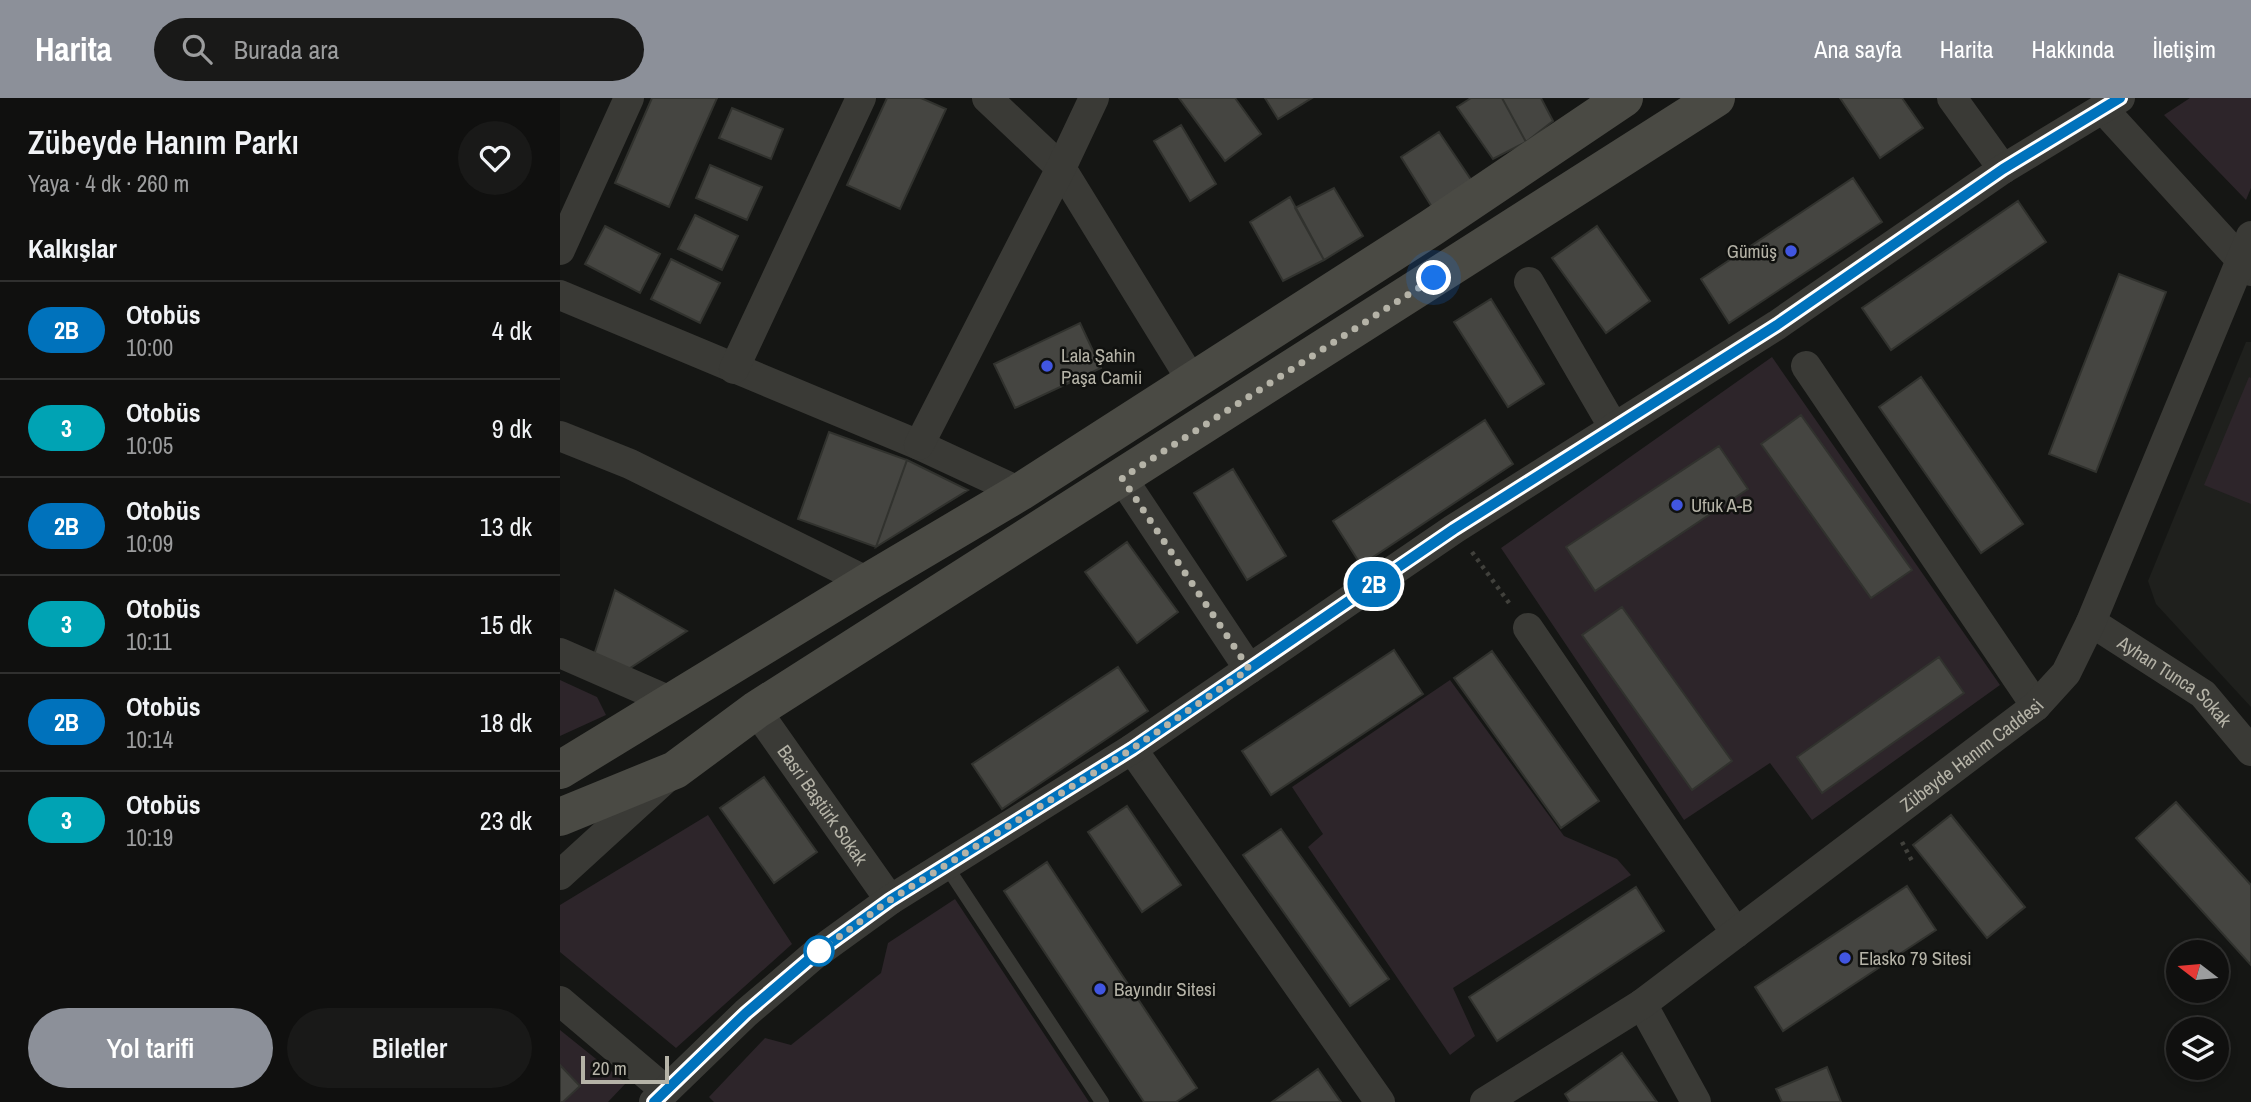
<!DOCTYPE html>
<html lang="tr">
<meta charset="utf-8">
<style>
:root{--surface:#10100f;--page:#191918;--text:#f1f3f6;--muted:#9c9d9e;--line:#30302f;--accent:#8c9099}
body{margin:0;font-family:"Archivo Narrow",sans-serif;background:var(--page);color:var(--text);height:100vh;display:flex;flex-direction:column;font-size:26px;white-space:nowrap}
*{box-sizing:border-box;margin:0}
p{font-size:23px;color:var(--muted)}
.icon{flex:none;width:38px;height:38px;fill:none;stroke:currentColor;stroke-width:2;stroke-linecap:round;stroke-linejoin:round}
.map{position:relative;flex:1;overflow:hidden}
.drawer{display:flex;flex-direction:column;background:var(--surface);width:560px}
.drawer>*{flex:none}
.badge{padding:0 14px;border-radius:23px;font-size:24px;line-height:46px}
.needle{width:46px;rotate:286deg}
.fabs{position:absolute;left:1606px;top:842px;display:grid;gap:14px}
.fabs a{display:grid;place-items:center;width:63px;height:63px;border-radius:50%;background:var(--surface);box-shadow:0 4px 10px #0003,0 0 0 2px var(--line);font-size:35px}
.scale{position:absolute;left:21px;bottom:18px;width:88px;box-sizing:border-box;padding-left:7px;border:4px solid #b5b3a7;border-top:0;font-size:19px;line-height:24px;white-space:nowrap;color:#b5b3a7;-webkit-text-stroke:5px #10110f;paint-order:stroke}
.you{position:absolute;width:35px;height:35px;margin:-18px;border:5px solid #fff;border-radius:50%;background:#1a73e8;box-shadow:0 0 0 10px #1a73e833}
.map>.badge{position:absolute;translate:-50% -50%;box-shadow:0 0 0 4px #fff}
h2{padding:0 28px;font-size:26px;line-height:63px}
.round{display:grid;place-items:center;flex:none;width:74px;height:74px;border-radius:37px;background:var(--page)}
.headline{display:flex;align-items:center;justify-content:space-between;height:119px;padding:0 28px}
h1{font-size:33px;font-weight:600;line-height:52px}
.button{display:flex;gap:14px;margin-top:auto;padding:14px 28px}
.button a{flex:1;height:80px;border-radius:42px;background:var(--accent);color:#fff;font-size:28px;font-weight:600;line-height:80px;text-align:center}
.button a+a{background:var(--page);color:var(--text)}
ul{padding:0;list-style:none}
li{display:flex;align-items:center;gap:21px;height:98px;padding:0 28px;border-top:2px solid var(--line)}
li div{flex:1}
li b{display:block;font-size:26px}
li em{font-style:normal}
li .badge{min-width:77px;font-weight:700;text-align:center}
header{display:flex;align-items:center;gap:42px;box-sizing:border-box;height:98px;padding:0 35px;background:var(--accent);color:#fff}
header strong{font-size:33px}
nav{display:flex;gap:38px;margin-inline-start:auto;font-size:24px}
.search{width:490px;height:63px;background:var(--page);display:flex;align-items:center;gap:18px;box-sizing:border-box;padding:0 24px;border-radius:38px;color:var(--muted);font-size:26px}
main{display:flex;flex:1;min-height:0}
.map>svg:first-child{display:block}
</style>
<header>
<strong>Harita</strong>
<div class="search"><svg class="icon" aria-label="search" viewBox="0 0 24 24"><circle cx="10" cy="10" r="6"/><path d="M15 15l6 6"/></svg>Burada ara</div>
<nav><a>Ana sayfa</a><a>Harita</a><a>Hakkında</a><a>İletişim</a></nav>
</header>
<main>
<section class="drawer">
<div class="headline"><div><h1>Zübeyde Hanım Parkı</h1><p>Yaya · 4 dk · 260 m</p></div><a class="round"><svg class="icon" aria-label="heart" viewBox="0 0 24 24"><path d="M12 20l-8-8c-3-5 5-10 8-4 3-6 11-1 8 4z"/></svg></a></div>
<h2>Kalkışlar</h2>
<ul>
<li><span class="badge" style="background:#0072bc;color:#fff">2B</span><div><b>Otobüs</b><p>10:00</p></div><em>4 dk</em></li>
<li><span class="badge" style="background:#00a3b4;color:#fff">3</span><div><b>Otobüs</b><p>10:05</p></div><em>9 dk</em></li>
<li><span class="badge" style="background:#0072bc;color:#fff">2B</span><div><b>Otobüs</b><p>10:09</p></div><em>13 dk</em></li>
<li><span class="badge" style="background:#00a3b4;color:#fff">3</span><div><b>Otobüs</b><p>10:11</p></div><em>15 dk</em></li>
<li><span class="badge" style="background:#0072bc;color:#fff">2B</span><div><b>Otobüs</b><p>10:14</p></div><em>18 dk</em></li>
<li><span class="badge" style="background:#00a3b4;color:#fff">3</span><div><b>Otobüs</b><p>10:19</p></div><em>23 dk</em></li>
</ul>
<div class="button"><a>Yol tarifi</a><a>Biletler</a></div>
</section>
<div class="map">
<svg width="1691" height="1004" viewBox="0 0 1691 1004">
<rect width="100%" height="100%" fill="#151614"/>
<path fill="#1f201d" d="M1686 244H1691V609L1596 506 1588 483Z"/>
<path fill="#2d252a" d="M1630 0H1691V90L1686 102 1604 17Z
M1212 259 1440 587 1252 722 1210 665 1124 722 941 450Z
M1689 279 1691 280V406L1644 387Z
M0 582 37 599 46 617 0 638Z
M890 582 1004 738 1057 761 1071 777 893 890 915 938 890 957 748 749 763 736 732 689Z
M148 717 232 846 116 950 0 854V807Z
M395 801 529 1004H154L149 999 205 940 231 947 321 875 328 845Z
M0 932 66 985 48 1004H0Z"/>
<path fill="#454541" stroke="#31322e" stroke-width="2" d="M92 0H157L109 109 55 85Z
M327 0H361L386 11 340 111 287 87Z
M619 0H675L701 36 665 63Z
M705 0H752L718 21Z
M911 0H942L966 44 933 61 897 9Z
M942 0H981L993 23 966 44Z
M1280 0H1342L1363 30 1320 60Z
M172 10 223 31 211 61 159 40Z
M621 27 656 86 630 103 594 43Z
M879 34 912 83 872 109 841 59Z
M150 67 202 89 187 122 136 100Z
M1293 80 1322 124 1169 225 1141 181Z
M774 90 803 138 764 162 735 110Z
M730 99 764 162 723 183 690 124Z
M1458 103 1486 144 1331 252 1302 210Z
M135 117 178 138 162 172 118 151Z
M45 128 100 156 80 195 25 166Z
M1037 128 1090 203 1046 235 992 160Z
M111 161 160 185 140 225 91 201Z
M1559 176 1606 194 1536 374 1489 356Z
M931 201 984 286 948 309 894 224Z
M520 225 541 270 455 310 434 266Z
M1361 279 1463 426 1421 455 1319 309Z
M1241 317 1352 472 1311 500 1201 346Z
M925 322 953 366 801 467 773 423Z
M269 334 347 362 316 449 238 421Z
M1159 348 1188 391 1035 493 1006 449Z
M347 362 408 392 316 449Z
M673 371 726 458 687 482 634 395Z
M567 444 618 514 577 545 525 474Z
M55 492 127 533 67 572 34 557Z
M1062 509 1172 663 1132 692 1022 537Z
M834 552 863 596 711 697 682 653Z
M932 553 1039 703 1001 730 894 580Z
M1379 559 1404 595 1262 695 1237 659Z
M558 569 588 613 442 711 412 666Z
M204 679 257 754 214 785 160 710Z
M1616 704 1691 787V867L1576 740Z
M567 708 621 787 582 814 528 734Z
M1391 717 1465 809 1427 840 1353 747Z
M721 731 829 881 790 908 683 757Z
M487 764 637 990 616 1004H584L444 793Z
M1347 788 1376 832 1223 933 1195 889Z
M1076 789 1104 833 937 943 909 899Z
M1062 955 1097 1004H1010L1005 996Z
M0 967 20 988 3 1004H0Z
M1267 969 1281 1004H1222L1216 991Z
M758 971 781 1004H712Z"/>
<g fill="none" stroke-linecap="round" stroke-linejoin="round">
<path stroke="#41413c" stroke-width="4.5" stroke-dasharray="3.5 5" stroke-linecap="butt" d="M912 454 952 509
M1342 744 1353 765"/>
<path stroke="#3a3a36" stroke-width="14" d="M385 766 542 1004"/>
<g stroke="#3a3a36" stroke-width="30">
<path d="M427 0 501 70 632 283"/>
<path d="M1392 0 1443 71"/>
<path d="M1543 11 1691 173"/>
<path d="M0 152 69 0"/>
<path d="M969 184 1054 330"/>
<path d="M0 197 359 347 460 394"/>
<path d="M1246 268 1476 608"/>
<path d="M174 271 301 0"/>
<path d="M0 338 70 366 308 484"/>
<path d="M359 347 501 70 534 0"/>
<path d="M562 380 689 571"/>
<path id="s1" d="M1531 524 1643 596 1691 653"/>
<path d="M968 530 1176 835"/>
<path d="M0 555 110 603"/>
<path id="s2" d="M196 612 330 802"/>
<path d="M572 651 820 1004"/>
<path d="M0 777 104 682"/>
<path d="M0 903 105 992"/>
<path d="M1082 906 1136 1004"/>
<path d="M94 1004 186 915 254 857 330 802 572 651 894 431 1217 227 1443 71 1560 0"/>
<path id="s3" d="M925 1004 1082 906 1476 608 1506 575 1531 524 1691 138"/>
</g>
<path stroke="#4a4a44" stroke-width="38" d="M0 672 308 484 460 394 871 130 1064 0
M0 719 115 672 196 612 1156 0"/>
</g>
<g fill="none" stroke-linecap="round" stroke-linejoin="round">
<g stroke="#fff" stroke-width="16">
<path id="line" d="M94 1004 186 915 254 857 330 802 572 651 894 431 1217 227 1443 71 1560 0"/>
</g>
<use href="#line" stroke="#0072bc" stroke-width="10"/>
<path stroke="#b5b3a7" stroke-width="7" stroke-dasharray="0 12.6" d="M259 853 254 857 330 802 572 651 689 571 562 380 874 180"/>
</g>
<g fill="#4156e1" stroke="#10110f" stroke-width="2.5">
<circle cx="1231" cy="153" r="7"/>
<circle cx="487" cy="268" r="7"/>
<circle cx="1117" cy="407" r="7"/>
<circle cx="1285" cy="860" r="7"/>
<circle cx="540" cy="891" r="7"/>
</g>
<circle fill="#fff" stroke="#0072bc" stroke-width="3.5" cx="259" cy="853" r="14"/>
<g text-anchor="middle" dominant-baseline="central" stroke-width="5" stroke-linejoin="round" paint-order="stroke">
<g font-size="19" fill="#b5b3a7" stroke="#10110f" text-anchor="start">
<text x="1217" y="153" text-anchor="end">Gümüş</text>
<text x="501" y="257">Lala Şahin<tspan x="501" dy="22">Paşa Camii</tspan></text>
<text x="1131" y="407">Ufuk A-B</text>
<text x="1299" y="860">Elasko 79 Sitesi</text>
<text x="554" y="891">Bayındır Sitesi</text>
</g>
<g font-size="19" fill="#b5b3a7" stroke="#10110f">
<text stroke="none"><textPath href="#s1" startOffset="103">Ayhan Tunca Sokak</textPath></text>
<text stroke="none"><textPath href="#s3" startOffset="598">Zübeyde Hanım Caddesi</textPath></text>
<text stroke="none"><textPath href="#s2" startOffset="116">Basri Baştürk Sokak</textPath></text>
</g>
</g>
</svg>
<div class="fabs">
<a><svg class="needle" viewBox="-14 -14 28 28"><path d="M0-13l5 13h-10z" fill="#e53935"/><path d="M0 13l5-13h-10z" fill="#9c9d9e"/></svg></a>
<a><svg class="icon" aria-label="layers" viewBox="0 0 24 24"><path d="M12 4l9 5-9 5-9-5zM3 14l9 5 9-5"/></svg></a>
</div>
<div class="scale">20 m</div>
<div class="you" style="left:874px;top:180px"></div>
<b class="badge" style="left:814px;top:486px;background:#0072bc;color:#fff">2B</b>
</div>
</main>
